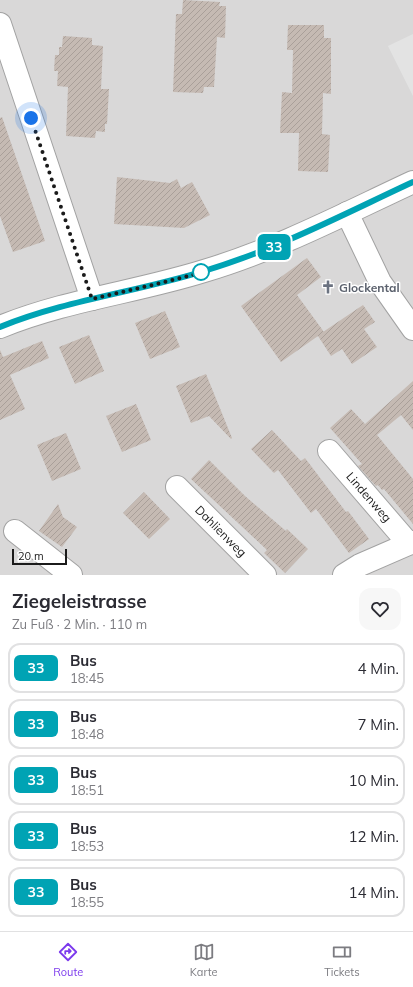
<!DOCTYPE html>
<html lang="de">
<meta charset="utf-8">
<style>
:root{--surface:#fff;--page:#f7f7f7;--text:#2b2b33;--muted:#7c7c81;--line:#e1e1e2;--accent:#7c3aed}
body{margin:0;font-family:Mulish,sans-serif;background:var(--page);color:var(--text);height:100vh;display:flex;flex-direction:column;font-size:15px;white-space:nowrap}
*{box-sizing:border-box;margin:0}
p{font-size:13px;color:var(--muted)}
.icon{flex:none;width:22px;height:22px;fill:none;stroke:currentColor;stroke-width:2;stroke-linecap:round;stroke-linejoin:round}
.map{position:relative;height:575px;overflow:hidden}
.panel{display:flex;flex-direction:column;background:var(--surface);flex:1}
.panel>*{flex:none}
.badge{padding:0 8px;border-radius:6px;font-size:14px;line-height:26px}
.scale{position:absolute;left:12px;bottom:10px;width:55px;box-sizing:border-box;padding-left:4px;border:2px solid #1b1b1b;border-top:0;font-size:11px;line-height:14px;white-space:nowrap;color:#1b1b1b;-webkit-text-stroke:3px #fff;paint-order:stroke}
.you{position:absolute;width:20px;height:20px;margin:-10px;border:3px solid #fff;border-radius:50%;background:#1a73e8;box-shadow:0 0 0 6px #1a73e833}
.map>.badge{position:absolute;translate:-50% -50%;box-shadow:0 0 0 2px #fff}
.round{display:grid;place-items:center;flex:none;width:42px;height:42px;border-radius:12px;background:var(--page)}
.head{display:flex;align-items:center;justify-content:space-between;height:68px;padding:0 12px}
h1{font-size:19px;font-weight:700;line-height:30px}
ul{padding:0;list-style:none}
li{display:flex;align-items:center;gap:12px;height:50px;margin:0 8px 6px;padding:0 4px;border:2px solid var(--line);border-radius:12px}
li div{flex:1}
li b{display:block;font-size:15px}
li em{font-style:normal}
li .badge{min-width:44px;font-weight:700;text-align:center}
.tab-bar{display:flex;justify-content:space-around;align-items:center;height:56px;border-top:1px solid var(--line);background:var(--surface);font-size:11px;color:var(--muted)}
.tab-bar a{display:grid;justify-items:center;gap:2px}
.tab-bar .on{color:var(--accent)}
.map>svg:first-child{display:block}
</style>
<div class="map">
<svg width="413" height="575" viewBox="0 0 413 575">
<defs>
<pattern id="building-hatch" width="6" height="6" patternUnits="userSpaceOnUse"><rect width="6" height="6" fill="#c5bab3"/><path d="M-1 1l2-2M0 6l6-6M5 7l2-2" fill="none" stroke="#a99f99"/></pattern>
</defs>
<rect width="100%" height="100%" fill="#eee8e0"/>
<path fill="#d9d8d8" d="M0 0H413V575H0Z"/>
<path fill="#e3e3e3" d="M413 34V96L388 46Z"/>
<path fill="url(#building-hatch)" d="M183 0 220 2 219 6H226L225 38 217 37 214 87H204L203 93 173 92 176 14H182Z
M288 25H324V38H331V94L323 93 322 134 330 135 328 172 298 171 299 133H280L282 92 292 93 293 50H287Z
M63 36 92 38V45L103 46 101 89H109L107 124H105V132L96 131 95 138 66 136 68 87 57 86 58 71H54L55 55H59V47H62Z
M2 117 45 241 13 252 0 216V118Z
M117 177 170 183 177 179 181 188 192 182 210 215 184 228 114 224Z
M307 258 321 277 297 295 324 332 320 334 363 305 375 322 364 329 377 347 352 364 342 349 331 356 318 336 281 362 241 306Z
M165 311 180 347 150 359 135 323Z
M89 335 104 371 75 384 59 347Z
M42 341 49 358 10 375 25 409 0 420V350L3 357Z
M206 374 232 438 231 439 209 416 191 423 176 386Z
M413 381V430L401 415 377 435 413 479V524L384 489 382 490 378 485 376 486 358 466 362 464 330 428 351 409 365 424Z
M136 404 151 440 122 452 106 416Z
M272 430 301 461 305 458 346 512 348 511 369 539 349 553 316 509 311 513 278 470 274 473 251 449Z
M66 433 81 469 52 481 37 445Z
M209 460 245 496 286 531 287 529 308 549 285 573 264 553 267 550 191 479Z
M144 492 170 519 149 539 123 513Z
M58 504 63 517 77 527 62 547 39 531Z"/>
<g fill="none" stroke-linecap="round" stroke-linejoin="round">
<g stroke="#a2a2a2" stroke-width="24">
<path id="minor" d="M0 24 92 299
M347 213 380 282 413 329
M329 451 409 544
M177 487 265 575
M15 531 71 575
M344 575 360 565 413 542"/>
</g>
<g stroke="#a2a2a2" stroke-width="24">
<path id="tertiary" d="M0 327C66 300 137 292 204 271 278 249 344 214 413 182"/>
</g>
<use href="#minor" stroke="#fff" stroke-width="22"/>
<use href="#tertiary" stroke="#fff" stroke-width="22"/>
</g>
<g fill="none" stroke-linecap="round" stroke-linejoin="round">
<g stroke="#fff" stroke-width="9">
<path id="line" d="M0 327C66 300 137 292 204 271 278 249 344 214 413 182"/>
</g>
<use href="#line" stroke="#00a3b4" stroke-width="6"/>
<path stroke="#1b1b1b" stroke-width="4" stroke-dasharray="0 7.2" d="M31 118 92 299 161 283 204 272H201"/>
</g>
<defs>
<g id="church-bare" transform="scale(1.08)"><path d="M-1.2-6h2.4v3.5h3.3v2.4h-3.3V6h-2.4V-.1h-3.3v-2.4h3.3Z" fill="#6b7280" stroke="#fff" stroke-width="2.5" paint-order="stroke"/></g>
</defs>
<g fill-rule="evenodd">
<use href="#church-bare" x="328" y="287"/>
</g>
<circle fill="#fff" stroke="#00a3b4" stroke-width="2" cx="201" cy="272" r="8"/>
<g text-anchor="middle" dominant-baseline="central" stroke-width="3" stroke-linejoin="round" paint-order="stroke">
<g font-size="12" font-weight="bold" fill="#5b616d" stroke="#fff" text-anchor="start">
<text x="339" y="287">Glockental</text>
</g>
<g font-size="12" fill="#1b1b1b" stroke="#fff">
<text transform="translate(369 497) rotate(49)">Lindenweg</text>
<text transform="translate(221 531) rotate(45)">Dahlienweg</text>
</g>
</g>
</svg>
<div class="scale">20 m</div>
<div class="you" style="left:31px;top:118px"></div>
<b class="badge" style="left:274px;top:247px;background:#00a3b4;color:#fff">33</b>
</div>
<section class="panel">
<div class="head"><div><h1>Ziegeleistrasse</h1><p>Zu Fuß · 2 Min. · 110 m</p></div><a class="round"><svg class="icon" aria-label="heart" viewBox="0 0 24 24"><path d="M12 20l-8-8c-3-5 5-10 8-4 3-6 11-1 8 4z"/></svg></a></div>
<ul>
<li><span class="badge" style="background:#00a3b4;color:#fff">33</span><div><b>Bus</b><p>18:45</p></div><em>4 Min.</em></li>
<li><span class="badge" style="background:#00a3b4;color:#fff">33</span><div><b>Bus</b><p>18:48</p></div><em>7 Min.</em></li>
<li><span class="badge" style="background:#00a3b4;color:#fff">33</span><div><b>Bus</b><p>18:51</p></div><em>10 Min.</em></li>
<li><span class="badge" style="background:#00a3b4;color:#fff">33</span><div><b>Bus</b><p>18:53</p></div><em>12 Min.</em></li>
<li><span class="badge" style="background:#00a3b4;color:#fff">33</span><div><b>Bus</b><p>18:55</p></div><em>14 Min.</em></li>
</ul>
</section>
<nav class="tab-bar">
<a class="on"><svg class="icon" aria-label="directions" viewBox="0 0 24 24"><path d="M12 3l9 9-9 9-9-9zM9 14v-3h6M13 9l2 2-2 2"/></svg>Route</a>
<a><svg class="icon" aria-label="map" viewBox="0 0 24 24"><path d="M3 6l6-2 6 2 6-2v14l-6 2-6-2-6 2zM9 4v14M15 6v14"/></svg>Karte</a>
<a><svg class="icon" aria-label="tickets" viewBox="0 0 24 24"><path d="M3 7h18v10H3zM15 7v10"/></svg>Tickets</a>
</nav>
